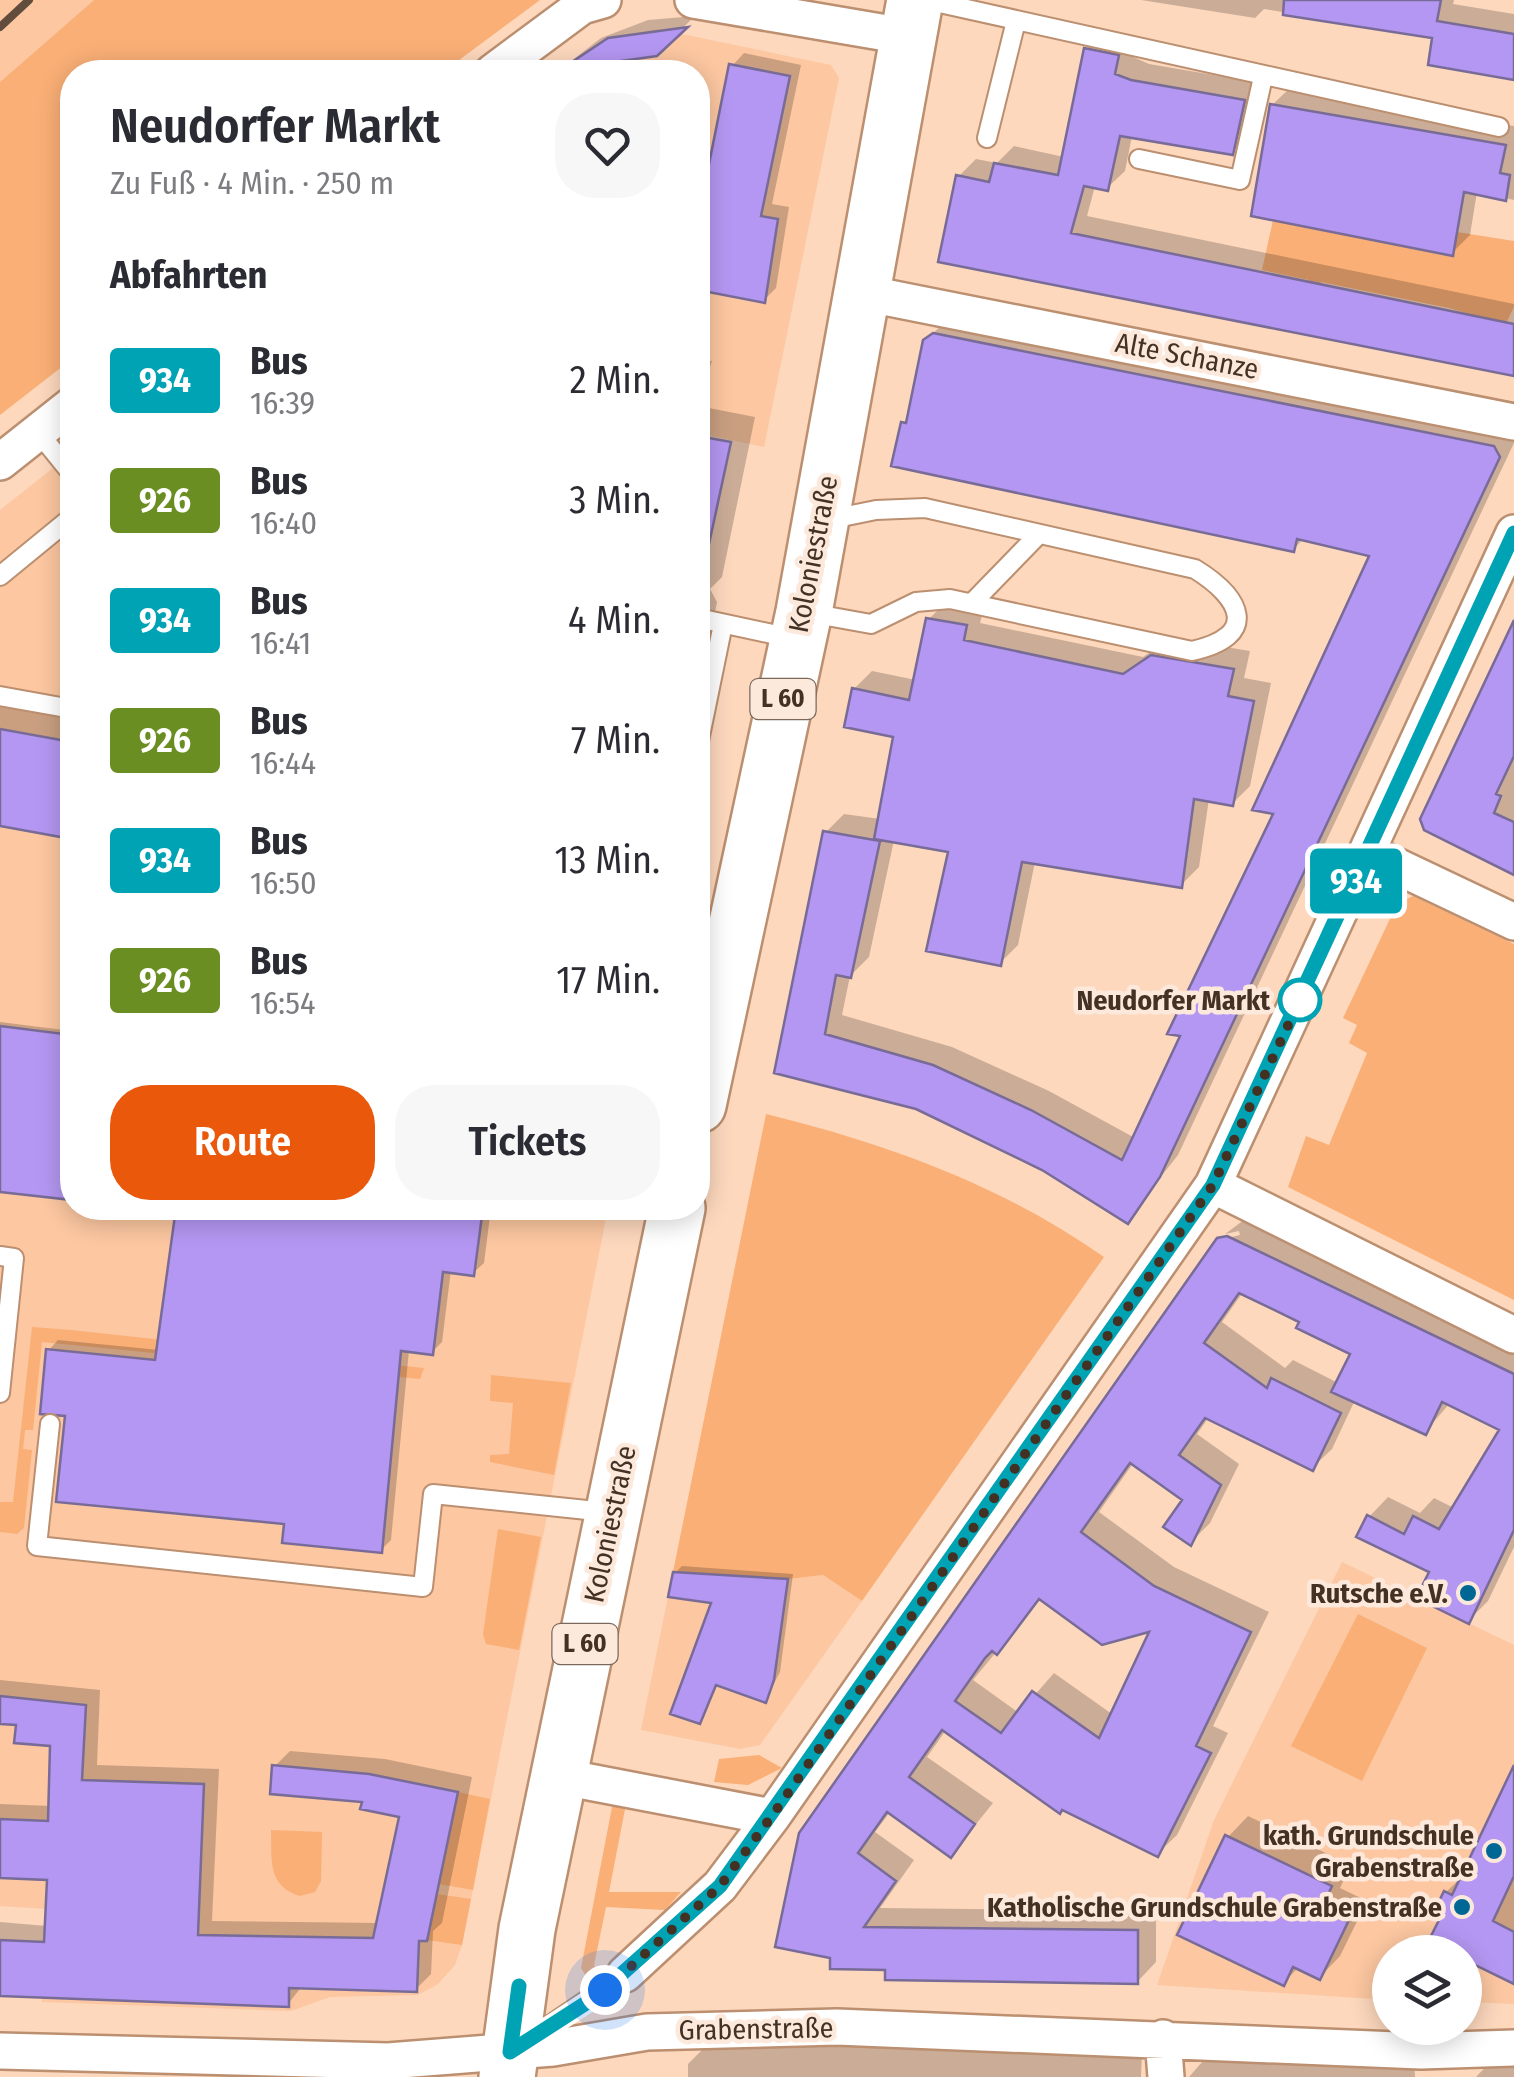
<!DOCTYPE html>
<html lang="de">
<meta charset="utf-8">
<style>
:root{--surface:#fff;--page:#f7f7f7;--text:#2b2b33;--muted:#7c7c81;--accent:#ea580c}
body{margin:0;font-family:"Fira Sans Condensed",sans-serif;background:var(--page);color:var(--text);height:100vh;display:flex;flex-direction:column;font-size:38px;white-space:nowrap}
*{box-sizing:border-box;margin:0}
p{font-size:32px;color:var(--muted)}
.icon{flex:none;width:55px;height:55px;fill:none;stroke:currentColor;stroke-width:2;stroke-linecap:round;stroke-linejoin:round}
.map{position:relative;flex:1;overflow:hidden}
.sheet{position:absolute;left:60px;top:60px;width:650px;height:1160px;display:flex;flex-direction:column;background:var(--surface);border-radius:40px;box-shadow:0 5px 25px #0003}
.sheet>*{flex:none}
.badge{padding:0 20px;border-radius:8px;font-size:35px;line-height:65px}
.fabs{position:absolute;left:1372px;top:1935px;display:grid;gap:20px}
.fabs a{display:grid;place-items:center;width:110px;height:110px;border-radius:50%;background:var(--surface);box-shadow:0 5px 25px #0003;font-size:50px}
.you{position:absolute;width:50px;height:50px;margin:-25px;border:8px solid #fff;border-radius:50%;background:#1a73e8;box-shadow:0 0 0 15px #1a73e833}
.map>.badge{position:absolute;translate:-50% -50%;box-shadow:0 0 0 5px #fff}
h2{padding:0 50px;font-size:38px;line-height:90px}
.round{display:grid;place-items:center;flex:none;width:105px;height:105px;border-radius:40px;background:var(--page)}
.summary{display:flex;align-items:center;justify-content:space-between;height:170px;padding:0 50px}
h1{font-size:48px;font-weight:600;line-height:75px}
.cta{display:flex;gap:20px;margin-top:auto;padding:20px 50px}
.cta a{flex:1;height:115px;border-radius:40px;background:var(--accent);color:#fff;font-size:40px;font-weight:600;line-height:115px;text-align:center}
.cta a+a{background:var(--page);color:var(--text)}
ul{padding:0;list-style:none}
li{display:flex;align-items:center;gap:30px;height:120px;padding:0 50px}
li div{flex:1}
li b{display:block;font-size:38px}
li em{font-style:normal}
li .badge{min-width:110px;font-weight:700;text-align:center}
.map>svg:first-child{display:block}
</style>
<div class="map">
<svg width="1514" height="2077" viewBox="0 0 1514 2077">
<rect width="100%" height="100%" fill="#fdd8bd"/>
<path fill="#fcc7a1" d="M0 0H94L0 82Z
M658 29 831 65 839 78 764 447 698 433V72H557L608 38Z
M72 453V1208H608L462 1945 455 1965 438 1984 418 1995 330 1997 291 2011 42 2002 46 1909 0 1906V510Z
M1342 1562 1514 1645V2004L1465 2002V1952H1390V2000L1157 1985 1214 1820Z
M673 1572 772 1581 823 1575 862 1601 760 1745 740 1749 641 1730Z"/>
<path fill="#faaf76" d="M94 0H540L443 72H72V359L0 415V82Z
M1273 220 1453 255 1457 232 1514 241V307L1505 325 1449 308 1321 282 1319 289 1309 287V280L1262 270Z
M1413 896 1514 944V1300L1288 1187 1306 1136 1329 1145 1367 1053 1349 1043 1357 1025 1343 1018 1397 904Z
M766 1114C888 1144 1001 1185 1104 1257L862 1601 823 1575 772 1581 673 1572Z
M32 1327 71 1330 424 1368 420 1379 42 1342 33 1430H25L23 1449 32 1450 24 1528 17 1534 0 1532V1502H13Z
M491 1375 571 1383 554 1475 490 1462V1455L509 1454 513 1403 490 1401Z
M498 1529 541 1537 519 1650 486 1644 483 1634Z
M1358 1614 1427 1648 1362 1781 1291 1746Z
M759 1755 782 1768 748 1785 714 1782 719 1759Z
M458 1792 490 1799 473 1890 439 1884Z
M626 1804 609 1892H681L665 1910 606 1907 594 1965 601 1977 592 1985 581 1968 612 1807Z
M271 1830 322 1832 321 1881 315 1892 300 1896C267 1886 272 1860 271 1830Z
M437 1894 471 1899 462 1945 427 1940Z"/>
<path fill="#0003" fill-rule="evenodd" d="M1141 0H1454L1453 4 1514 14V80L1435 36 1264 9 1255 18Z
M695 16 656 54 620 59 593 72H557L601 38 648 20Z
M1104 32 1135 38 1131 56 1149 64 1261 83 1249 135 1232 152 1132 136 1125 171 1107 188 1095 186 1087 216 1514 304V373L941 260 958 177 976 159 997 163 1014 146 1064 157 1086 49Z
M744 53 801 65 772 204 789 207 776 288 764 300 698 287V189L706 191 732 66Z
M1290 88 1514 126V200L1477 192 1470 235 1452 253 1272 105Z
M945 322 1514 429V443L1178 1155 1127 1220 1043 1168 917 1106 777 1071 825 833 844 814 880 819 896 735 854 689 872 671 916 680 928 620 946 602 984 608 980 623 1143 657 1171 638 1250 651 1244 678 1271 683 1250 786 1232 804 1209 799 1199 867 1181 885 1035 862 1018 945 1000 963 951 850 894 840 869 957 850 976 842 1015 952 1047 1049 1091 1135 1138 1277 812 1372 554 1304 538 1293 550 903 423 909 417 925 341Z
M698 358 712 361 698 403Z
M709 408 755 417 722 577 710 589 717 602 698 702V419Z
M1514 626V872L1423 820Z
M0 705 72 718V828L65 836 0 823Z
M0 1022 72 1031V1197L0 1189Z
M178 1208H491L484 1263 473 1273 451 1270 442 1342 432 1352 409 1350 391 1540 381 1550 286 1522 67 1414 48 1351 58 1340 159 1350Z
M1248 1217 1514 1345V1547L1488 1601 1468 1621 1432 1571 1369 1517 1388 1497 1420 1513 1434 1498 1454 1508 1503 1429 1450 1403 1425 1432 1355 1400 1332 1449 1312 1468 1209 1417 1197 1434 1239 1464 1210 1523 1191 1542 1186 1499 1134 1462 1099 1512 1174 1567 1269 1612 1213 1726 1228 1733 1177 1835 1157 1854 946 1730 927 1757 993 1803 951 1855 890 1812 875 1832 914 1860 880 1908 1156 1911V1962L1137 1982 888 1968 778 1945 1219 1240 1240 1235 1239 1231 1225 1234ZM1243 1292 1353 1352 1338 1383 1293 1360 1285 1368 1222 1322ZM1041 1598 1153 1628 1112 1714 1054 1673 1019 1713 973 1680Z
M682 1566 793 1574 780 1672 765 1700 718 1684 700 1722 714 1601 675 1573Z
M0 1680 100 1690 97 1765 219 1769 212 1921 379 1923 402 1815 275 1766 290 1751 385 1759 472 1777 442 1923 433 1931 431 1974 416 1989 303 1985 288 2004 0 1994V1922L47 1926 50 1877 0 1875V1804L51 1806 53 1744 19 1723 0 1721Z
M1514 1772V1970L1478 1963 1465 1976V1952H1426L1442 1919 1446 1892 1462 1877Z
M1248 1816 1351 1865 1340 1888 1367 1901 1340 1956 1320 1977 1299 1967 1283 1983 1228 1837Z
M708 2044 1142 2052 1141 2077H688V2064Z
M1215 2047 1414 2058 1415 2077H1189Z
M1496 2056 1514 2057V2077H1476Z"/>
<path fill="#b497f2" stroke="#786b97" stroke-width="2.5" fill-rule="evenodd" d="M1284 0H1441L1437 21 1514 34V80L1428 65 1432 38 1283 15Z
M688 27 657 56 621 61 598 72H557L608 38Z
M1084 48 1119 55 1115 74 1131 80 1245 100 1233 155 1120 136 1108 191 1084 186 1071 233 1514 324V376L938 262 956 175 989 182 994 163 1058 175Z
M729 64 790 76 761 216 778 219 765 303 698 290V203L701 204Z
M1270 104 1506 145 1500 173 1510 175 1506 201 1464 192 1453 256 1251 216Z
M933 333 1494 446 1500 457 1160 1177 1128 1224 1042 1170 916 1109 774 1073 823 831 880 841 851 978 836 975 825 1034 933 1065 1031 1110 1122 1160 1180 1036 1167 1034 1273 814 1252 810 1369 556 1297 539 1294 552 891 466 901 422 906 423 923 340Z
M698 436 731 442 709 544 698 543Z
M926 618 967 625 964 640 1123 674 1151 655 1234 669 1228 696 1254 701 1233 806 1194 799 1182 888 1022 862 1001 966 926 951 948 852 874 839 893 737 844 727 852 688 909 700Z
M1514 620V756L1496 794 1501 796 1494 813 1514 822V875L1424 830 1420 819Z
M0 729 72 742V803L66 838 0 826Z
M0 1026 72 1035V1200L0 1192Z
M176 1208H483L474 1276 443 1272 433 1355 401 1351 382 1553 282 1543 284 1524 56 1502 65 1416 40 1414 46 1349 155 1360Z
M1227 1236 1514 1374V1530L1469 1624 1416 1598 1429 1572 1356 1537 1367 1515 1404 1534 1413 1516 1439 1529 1499 1430 1442 1402 1426 1435 1331 1392 1350 1354 1296 1328 1299 1322 1239 1293 1204 1343 1267 1388 1271 1378 1341 1413 1313 1471 1205 1418 1179 1455 1221 1485 1191 1546 1163 1527 1182 1500 1130 1463 1081 1532 1154 1586 1251 1632 1196 1746 1211 1753 1158 1857 1062 1810 1060 1814 942 1730 909 1777 975 1824 951 1858 887 1812 858 1853 896 1881 864 1927 1138 1930V1984L885 1980V1970L830 1969V1958L775 1947 799 1833 1217 1238ZM1039 1599 1102 1645 1149 1632 1099 1738 1032 1691 1001 1733 955 1701 985 1658 992 1651 997 1655Z
M673 1572 788 1579 774 1680 766 1703 716 1685 700 1724 670 1714 711 1603 668 1597Z
M0 1696 86 1705 82 1780 204 1784 198 1935 373 1938 399 1817 360 1809 362 1802 270 1794 272 1765 369 1774 458 1792 427 1941H419L417 1992 289 1988V2007L0 1996V1940L44 1942 47 1880 0 1878V1819L48 1821 50 1746 14 1743 16 1725 0 1724Z
M1514 1765V1876L1493 1921 1514 1932V1984L1465 1960V1952H1423L1439 1920 1432 1916 1444 1891 1452 1895Z
M1225 1835 1332 1886 1321 1909 1348 1922 1320 1980 1293 1967 1284 1986 1177 1935Z"/>
<g fill="none" stroke-linecap="round" stroke-linejoin="round">
<g stroke="#bb8f6f" stroke-width="22">
<path id="lane" d="M926 0 1499 127
M987 138 1016 21
M1139 159 1240 180 1263 77
M38 432 72 474
M0 576 72 517
M972 603 1039 534
M810 613 871 624 916 602 950 599 1192 651C1260 636 1242 598 1195 569L925 508 876 510 827 520
M698 618 791 638
M0 696 72 709
M698 746 723 624
M0 1256 14 1258 0 1393
M50 1424 37 1546 423 1587 433 1494 606 1512
M522 2044 625 1974"/>
</g>
<g stroke="#bb8f6f" stroke-width="40">
<path id="street" d="M693 0 910 37
M493 72 582 6 603 0
M859 292 1514 422
M0 462 72 405
M1369 853 1514 922
M1213 1185 1514 1335
M558 1776 772 1817
M625 1974 720 1886 772 1817 1213 1185 1514 533
M1163 2038 1166 2077
M0 2051 388 2061 553 2048 647 2032 837 2027 1421 2051 1514 2048"/>
</g>
<g stroke="#bb8f6f" stroke-width="60">
<path id="primary" d="M698 1105 804 612 915 0
M507 2077 527 1929 677 1208"/>
</g>
<use href="#lane" stroke="#fff" stroke-width="18"/>
<use href="#street" stroke="#fff" stroke-width="35"/>
<use href="#primary" stroke="#fff" stroke-width="55"/>
<path stroke="#624d3d" stroke-width="8" d="M0 27 29 0"/>
</g>
<g fill="none" stroke-linecap="round" stroke-linejoin="round">
<g stroke="#fff" stroke-width="22">
<path id="line" d="M519 1986 510 2052 597 1996 720 1886 1213 1185 1514 533"/>
</g>
<use href="#line" stroke="#00a3b4" stroke-width="15"/>
<path stroke="#433124" stroke-width="10" stroke-dasharray="0 18" d="M605 1990 720 1886 772 1816 1213 1185 1300 1000"/>
</g>
<circle fill="#fff" stroke="#00a3b4" stroke-width="5" cx="1300" cy="1000" r="20"/>
<g fill="#006795" stroke="#fce9dc" stroke-width="4">
<circle cx="1468" cy="1593" r="10"/>
<circle cx="1494" cy="1851" r="10"/>
<circle cx="1462" cy="1907" r="10"/>
</g>
<g text-anchor="middle" dominant-baseline="central" stroke-width="9" stroke-linejoin="round" paint-order="stroke">
<g fill="#fce9dc" stroke="#7a685b" stroke-width="2.5">
<rect x="750.5" y="679" width="65" height="40" rx="8"/>
<rect x="552.5" y="1624" width="65" height="40" rx="8"/>
</g>
<g font-size="25" font-weight="bold" fill="#433124">
<text x="783" y="699">L 60</text>
<text x="585" y="1644">L 60</text>
</g>
<g font-size="28" fill="#433124" stroke="#fce9dc">
<text transform="translate(1187 356) rotate(11)">Alte Schanze</text>
<text transform="translate(813 554) rotate(-79)">Koloniestraße</text>
<text transform="translate(610 1524) rotate(-78)">Koloniestraße</text>
<text transform="translate(756 2029) rotate(-1)">Grabenstraße</text>
</g>
<g font-size="28" font-weight="bold" fill="#433124" stroke="#fce9dc" text-anchor="end">
<text x="1270" y="1000">Neudorfer Markt</text>
</g>
<g font-size="28" font-weight="bold" fill="#433124" stroke="#fce9dc" text-anchor="end">
<text x="1448" y="1593">Rutsche e.V.</text>
<text x="1474" y="1835">kath. Grundschule<tspan x="1474" dy="32">Grabenstraße</tspan></text>
<text x="1442" y="1907">Katholische Grundschule Grabenstraße</text>
</g>
</g>
</svg>
<div class="fabs">
<a><svg class="icon" aria-label="layers" viewBox="0 0 24 24"><path d="M12 4l9 5-9 5-9-5zM3 14l9 5 9-5"/></svg></a>
</div>
<div class="you" style="left:605px;top:1990px"></div>
<b class="badge" style="left:1356px;top:881px;background:#00a3b4;color:#fff">934</b>
<section class="sheet">
<div class="summary"><div><h1>Neudorfer Markt</h1><p>Zu Fuß · 4 Min. · 250 m</p></div><a class="round"><svg class="icon" aria-label="heart" viewBox="0 0 24 24"><path d="M12 20l-8-8c-3-5 5-10 8-4 3-6 11-1 8 4z"/></svg></a></div>
<h2>Abfahrten</h2>
<ul>
<li><span class="badge" style="background:#00a3b4;color:#fff">934</span><div><b>Bus</b><p>16:39</p></div><em>2 Min.</em></li>
<li><span class="badge" style="background:#6b8e23;color:#fff">926</span><div><b>Bus</b><p>16:40</p></div><em>3 Min.</em></li>
<li><span class="badge" style="background:#00a3b4;color:#fff">934</span><div><b>Bus</b><p>16:41</p></div><em>4 Min.</em></li>
<li><span class="badge" style="background:#6b8e23;color:#fff">926</span><div><b>Bus</b><p>16:44</p></div><em>7 Min.</em></li>
<li><span class="badge" style="background:#00a3b4;color:#fff">934</span><div><b>Bus</b><p>16:50</p></div><em>13 Min.</em></li>
<li><span class="badge" style="background:#6b8e23;color:#fff">926</span><div><b>Bus</b><p>16:54</p></div><em>17 Min.</em></li>
</ul>
<div class="cta"><a>Route</a><a>Tickets</a></div>
</section>
</div>
